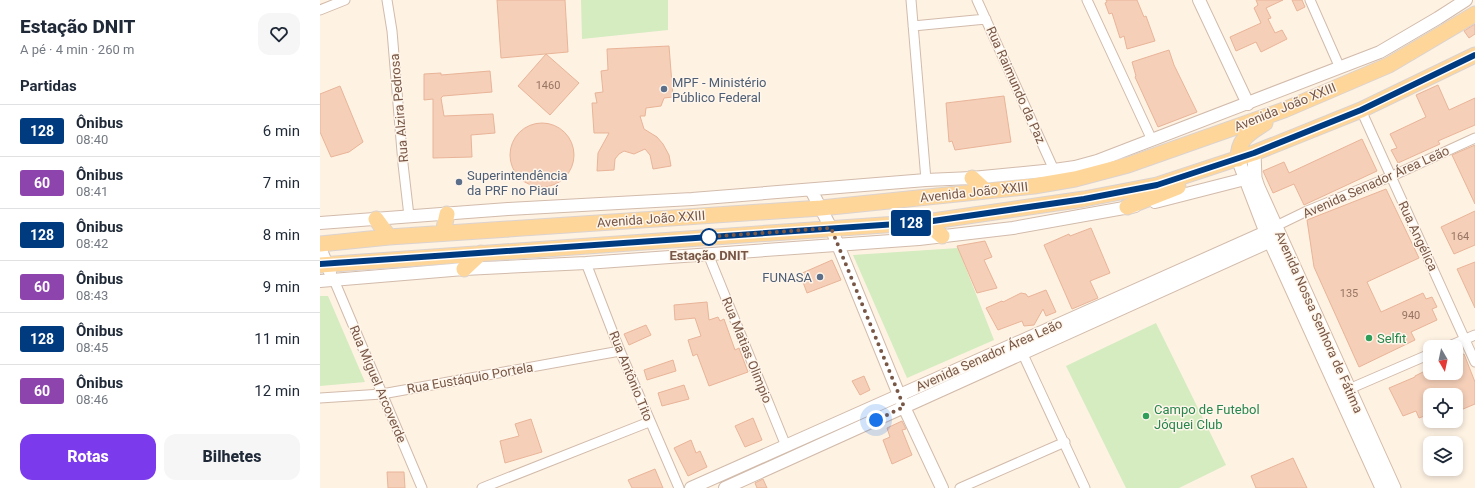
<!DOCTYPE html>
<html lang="pt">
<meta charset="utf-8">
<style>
:root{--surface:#fff;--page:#f6f6f7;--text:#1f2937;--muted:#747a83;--line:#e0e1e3;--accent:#7c3aed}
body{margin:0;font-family:Roboto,sans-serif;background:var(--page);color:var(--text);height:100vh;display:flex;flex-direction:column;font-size:15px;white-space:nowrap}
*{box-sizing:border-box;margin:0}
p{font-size:13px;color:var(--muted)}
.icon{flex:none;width:22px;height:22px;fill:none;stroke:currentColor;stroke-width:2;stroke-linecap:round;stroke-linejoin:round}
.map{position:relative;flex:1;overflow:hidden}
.drawer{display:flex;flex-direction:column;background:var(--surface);width:320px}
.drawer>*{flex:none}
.badge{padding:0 8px;border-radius:3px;font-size:14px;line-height:26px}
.needle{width:26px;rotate:171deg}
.buttons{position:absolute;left:1103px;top:340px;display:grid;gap:8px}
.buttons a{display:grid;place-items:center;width:40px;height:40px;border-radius:8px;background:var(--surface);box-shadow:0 2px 6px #0003;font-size:20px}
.you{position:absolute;width:20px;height:20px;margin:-10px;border:3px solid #fff;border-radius:50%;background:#1a73e8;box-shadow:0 0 0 6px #1a73e833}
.map>.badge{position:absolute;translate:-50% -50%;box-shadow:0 0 0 2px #fff}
h2{padding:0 20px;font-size:15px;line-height:36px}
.round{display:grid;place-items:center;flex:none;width:42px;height:42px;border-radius:12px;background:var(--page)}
.overview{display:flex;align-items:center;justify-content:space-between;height:68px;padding:0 20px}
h1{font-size:19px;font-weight:800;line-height:30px}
.button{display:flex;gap:8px;margin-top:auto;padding:8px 20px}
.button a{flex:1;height:46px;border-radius:12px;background:var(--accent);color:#fff;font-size:16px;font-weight:800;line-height:46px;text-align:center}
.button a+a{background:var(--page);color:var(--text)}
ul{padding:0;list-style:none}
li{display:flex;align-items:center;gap:12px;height:52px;padding:0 20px;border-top:1px solid var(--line)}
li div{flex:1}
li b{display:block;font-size:15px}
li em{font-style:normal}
li .badge{min-width:44px;font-weight:700;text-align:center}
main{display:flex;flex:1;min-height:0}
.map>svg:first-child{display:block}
</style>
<main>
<section class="drawer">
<div class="overview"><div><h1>Estação DNIT</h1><p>A pé · 4 min · 260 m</p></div><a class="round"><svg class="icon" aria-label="heart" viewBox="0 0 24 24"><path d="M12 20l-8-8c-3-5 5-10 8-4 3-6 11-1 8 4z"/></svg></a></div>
<h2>Partidas</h2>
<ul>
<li><span class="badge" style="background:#003b80;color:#fff">128</span><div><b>Ônibus</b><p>08:40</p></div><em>6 min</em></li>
<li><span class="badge" style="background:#8e44ad;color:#fff">60</span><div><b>Ônibus</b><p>08:41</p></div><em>7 min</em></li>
<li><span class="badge" style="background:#003b80;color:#fff">128</span><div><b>Ônibus</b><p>08:42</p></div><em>8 min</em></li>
<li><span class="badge" style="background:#8e44ad;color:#fff">60</span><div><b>Ônibus</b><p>08:43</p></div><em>9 min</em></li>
<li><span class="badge" style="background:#003b80;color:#fff">128</span><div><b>Ônibus</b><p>08:45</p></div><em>11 min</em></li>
<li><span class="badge" style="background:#8e44ad;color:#fff">60</span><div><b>Ônibus</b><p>08:46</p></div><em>12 min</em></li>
</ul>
<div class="button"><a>Rotas</a><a>Bilhetes</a></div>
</section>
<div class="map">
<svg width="1155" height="488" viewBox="0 0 1155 488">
<rect width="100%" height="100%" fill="#fef2e3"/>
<path fill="#d4ecc0" d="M261 0H348V30L262 39Z
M638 248 674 340 587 378 533 255Z
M0 296H8L45 382 0 386Z
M836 323 906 465 859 488H806L746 366Z"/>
<path fill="#f5cfb8" stroke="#e9b498" d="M177 0H245L248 52 181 58Z
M786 0H817L824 17 826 16 835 41 807 49 804 36 800 38 792 13 789 14 785 3 787 2Z
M936 0H963L946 8 951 18 948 19 955 33 962 30 967 39 941 52 936 42 916 51 910 37 941 23 934 8 938 5Z
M972 0H982L985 7 977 11Z
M1155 24V34L1149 38 1144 31Z
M349 46 353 97 344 98 341 106 326 108 325 116H320L324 129 337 137 343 144 349 155 351 166 333 169 330 155 325 149 314 154 304 151 299 154 295 159 294 170 277 171 278 153 289 133H274L272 103H277L275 93 283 92 281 71 288 70 287 49Z
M849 50 854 65 877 112 838 127 815 77 816 76 812 62Z
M226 54 259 83 230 115 198 86Z
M170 71 172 92 123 96 121 98 124 116 173 114 175 133 151 135 152 157 113 158V99L104 100V74L121 73V75Z
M1118 85 1129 110 1155 98V125L1118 141 1120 144 1078 163 1071 150 1077 148 1070 134 1106 117 1096 95Z
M20 86 43 142 29 152 11 157 0 132V94Z
M684 96 691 142 635 150 632 141 629 142 626 103Z
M190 155a32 32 0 1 1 64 0a32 32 0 1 1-64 0Z
M1042 139 1057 171 984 205 974 184 953 193 943 171 964 162 969 173Z
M1155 145V204L1132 155Z
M1066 189 1099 258 1047 282 1061 312 1103 293 1106 299 1112 297 1117 307 1112 309 1117 320 1091 332 1095 340 1039 367 994 267 987 220Z
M1155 211V245L1134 254 1121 227Z
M771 228 790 273 770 281 778 298 752 309 724 245 749 234 750 236Z
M665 241 672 257 664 260 677 288 657 293 637 246Z
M512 260 521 280 487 293 480 274Z
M1155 262V308L1137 269Z
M726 290 736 312 726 316 723 309 714 325 704 326 702 321 678 330 666 308 682 301 683 302 701 293 706 294 708 297Z
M387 302 389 320 398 317 400 321 404 319 415 350 419 348 428 372 389 386 377 354 373 356 368 340 381 336 375 318 355 320 354 305Z
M326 325 331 335 309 345 304 334Z
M1144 354 1155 382V404L1136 412V395H1110V414L1099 418 1096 411 1083 416 1069 388 1095 377V376L1105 371V372L1110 370V373H1136V357Z
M353 360 356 371 327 380 324 370Z
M544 376 550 390 540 395 532 381Z
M364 385 369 399 342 406 338 393Z
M433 418 442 440 425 447 415 426Z
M211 419 222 452 185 463 180 441 199 436 195 424Z
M582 421 586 429 582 430 592 455 572 464 563 440 570 437 567 428Z
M371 440 376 453 380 451 387 467 368 476 354 448Z
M973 458 987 488H936L931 476Z
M335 469 343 488H312L308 480Z
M67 472H84L85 488H68Z
M443 479 447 488H437L435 483Z"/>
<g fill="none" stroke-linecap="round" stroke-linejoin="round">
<g stroke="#d2bbab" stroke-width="11">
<path id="minor" d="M67 0 72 31 83 164 89 216
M591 0 606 180
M657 0 734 170
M767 0 832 140
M990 0 1020 68
M0 10 25 0
M593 26 666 19
M1041 110 1155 362
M956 226 987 211 1070 177 1155 138
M388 254 466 446
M266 263 300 351 359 488
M14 280 102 488
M1127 347 1155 335
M700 348 765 488
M1029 389 1110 354
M0 398 62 394 300 351
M162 488 329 422
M640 488 745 442"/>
</g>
<g stroke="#d2bbab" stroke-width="14">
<path id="tertiary" d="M879 0 928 104
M491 190 511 228 584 407 622 488
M835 202 925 179
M0 223 188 209 372 199 606 180 652 178 734 170 755 167 777 161 1060 52 1118 18 1146 0
M0 248 10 272
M0 281 144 269 266 263 599 239 693 228 815 206
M371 488 946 232
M405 488 951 241"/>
</g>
<g stroke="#d5bba8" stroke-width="15">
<path id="secondary" d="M934 153 935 178 938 187 1074 488
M918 159 946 232 1062 488"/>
</g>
<g stroke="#dcd3cf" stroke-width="17">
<path id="primary" d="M918 159C918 138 930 133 945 123
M652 178 666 191
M807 207 858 187
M56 219 69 237
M606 222 622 236
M123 233 127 214
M0 244 69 237 501 208 666 191 714 186 755 179 808 165 964 110 1069 65 1155 14
M0 265 606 222 764 199 837 185 934 153 1041 110 1155 55
M144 269 161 253"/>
</g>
<use href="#minor" stroke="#fff" stroke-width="9"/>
<use href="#tertiary" stroke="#fff" stroke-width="12"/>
<use href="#secondary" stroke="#fff" stroke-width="13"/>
<use href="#primary" stroke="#ffd699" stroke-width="15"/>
</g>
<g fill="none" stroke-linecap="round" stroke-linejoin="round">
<g stroke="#fff" stroke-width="9">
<path id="line" d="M0 264 606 222 764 199 837 185 934 153 1041 110 1155 55"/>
</g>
<use href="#line" stroke="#003b80" stroke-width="6"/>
<path stroke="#785747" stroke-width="4" stroke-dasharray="0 7.2" d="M389 237H387L511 228 584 407 556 420"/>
</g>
<g fill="#5c6f8a" stroke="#fff6eb" stroke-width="1.5">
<circle cx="344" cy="89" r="4"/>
<circle cx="139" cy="182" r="4"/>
<circle cx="500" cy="277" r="4"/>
</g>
<circle fill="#fff" stroke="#003b80" stroke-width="2" cx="389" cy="237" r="8"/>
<g fill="#2e9e5b" stroke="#fff6eb" stroke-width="1.5">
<circle cx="1049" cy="338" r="4"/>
<circle cx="826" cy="416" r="4"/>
</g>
<g text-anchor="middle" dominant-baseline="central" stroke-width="3" stroke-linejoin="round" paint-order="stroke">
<g font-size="11" fill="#977563">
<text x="228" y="85">1460</text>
<text x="1140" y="236">164</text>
<text x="1029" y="293">135</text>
<text x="1091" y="315">940</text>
</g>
<g font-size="13" fill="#4e5e75" stroke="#fff6eb" text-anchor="start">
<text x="352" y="82">MPF - Ministério<tspan x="352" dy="15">Público Federal</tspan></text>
<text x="147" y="175">Superintendência<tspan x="147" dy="15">da PRF no Piauí</tspan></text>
<text x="492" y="277" text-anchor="end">FUNASA</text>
</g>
<g font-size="13" fill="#785747" stroke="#fff6eb">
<text transform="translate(696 85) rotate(66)">Rua Raimundo da Paz</text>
<text transform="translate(965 107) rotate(-22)">Avenida João XXIII</text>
<text transform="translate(79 108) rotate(-95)">Rua Alzira Pedrosa</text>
<text transform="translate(1056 182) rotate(-24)">Avenida Senador Área Leão</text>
<text transform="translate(654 192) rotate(-6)">Avenida João XXIII</text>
<text transform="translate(331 219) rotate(-4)">Avenida João XXIII</text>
<text transform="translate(1098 236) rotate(65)">Rua Angélica</text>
<text transform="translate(999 322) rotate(66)">Avenida Nossa Senhora de Fátima</text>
<text transform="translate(427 350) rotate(68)">Rua Matias Olimpio</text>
<text transform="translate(669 355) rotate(-24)">Avenida Senador Área Leão</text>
<text transform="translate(311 376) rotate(68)">Rua Antônio Tito</text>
<text transform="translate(150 378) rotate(-10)">Rua Eustáquio Portela</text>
<text transform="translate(58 384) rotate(67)">Rua Miguel Arcoverde</text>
</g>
<g font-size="13" font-weight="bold" fill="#785747" stroke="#fff6eb">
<text x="389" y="255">Estação DNIT</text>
</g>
<g font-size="13" fill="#27864d" stroke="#fff6eb" text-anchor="start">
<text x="1057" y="338">Selfit</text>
<text x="834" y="409">Campo de Futebol<tspan x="834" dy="15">Jóquei Club</tspan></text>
</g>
</g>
</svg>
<div class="buttons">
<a><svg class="needle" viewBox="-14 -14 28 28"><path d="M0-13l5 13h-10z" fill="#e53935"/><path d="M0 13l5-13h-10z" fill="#747a83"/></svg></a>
<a><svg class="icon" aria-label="locate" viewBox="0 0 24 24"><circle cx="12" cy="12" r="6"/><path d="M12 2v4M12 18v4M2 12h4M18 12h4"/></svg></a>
<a><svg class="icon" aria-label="layers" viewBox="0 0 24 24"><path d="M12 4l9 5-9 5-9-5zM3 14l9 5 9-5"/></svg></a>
</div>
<div class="you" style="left:556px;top:420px"></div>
<b class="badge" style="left:591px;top:223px;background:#003b80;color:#fff">128</b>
</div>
</main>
